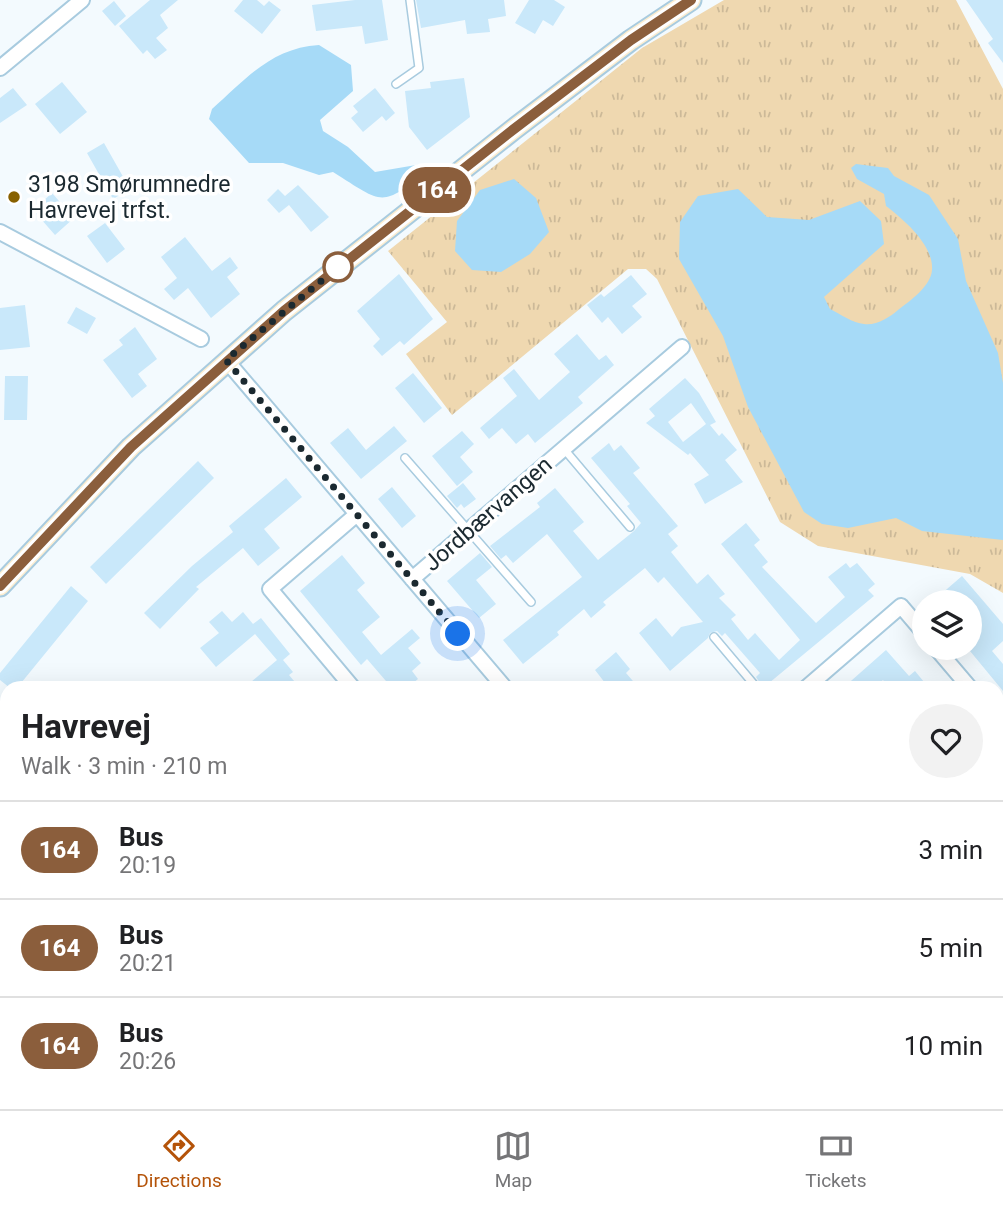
<!DOCTYPE html>
<meta charset="utf-8">
<style>
:root{--surface:#fff;--page:#f2f2f2;--text:#202124;--muted:#757577;--line:#e0e0e0;--accent:#b45309}
body{margin:0;font-family:Roboto,sans-serif;background:var(--page);color:var(--text);height:100vh;display:flex;flex-direction:column;font-size:26px;white-space:nowrap}
*{box-sizing:border-box;margin:0}
p{font-size:23px;color:var(--muted)}
.icon{flex:none;width:38px;height:38px;fill:none;stroke:currentColor;stroke-width:2;stroke-linecap:round;stroke-linejoin:round}
.map{position:relative;flex:1;overflow:hidden}
.details{position:absolute;left:0px;top:681px;width:1004px;height:429px;display:flex;flex-direction:column;background:var(--surface);border-radius:21px 21px 0 0;box-shadow:0 7px 28px #0002}
.details>*{flex:none}
.badge{padding:0 14px;border-radius:23px;font-size:24px;line-height:46px}
.buttons{position:absolute;left:912px;top:590px;display:grid;gap:14px}
.buttons a{display:grid;place-items:center;width:70px;height:70px;border-radius:50%;background:var(--surface);box-shadow:0 7px 28px #0002;font-size:35px}
.you{position:absolute;width:35px;height:35px;margin:-18px;border:5px solid #fff;border-radius:50%;background:#1a73e8;box-shadow:0 0 0 10px #1a73e833}
.map>.badge{position:absolute;translate:-50% -50%;box-shadow:0 0 0 4px #fff}
.round{display:grid;place-items:center;flex:none;width:74px;height:74px;border-radius:37px;background:var(--page)}
.overview{display:flex;align-items:center;justify-content:space-between;height:119px;padding:0 21px}
h1{font-size:33px;font-weight:700;line-height:52px}
ul{padding:0;list-style:none}
li{display:flex;align-items:center;gap:21px;height:98px;padding:0 21px;border-top:2px solid var(--line)}
li div{flex:1}
li b{display:block;font-size:26px}
li em{font-style:normal}
li .badge{min-width:77px;font-weight:700;text-align:center}
.tab-bar{display:flex;justify-content:space-around;align-items:center;height:98px;border-top:2px solid var(--line);background:var(--surface);font-size:19px;color:var(--muted)}
.tab-bar a{display:grid;justify-items:center;gap:4px}
.tab-bar .on{color:var(--accent)}
.map>svg:first-child{display:block}
</style>
<div class="map">
<svg width="1003" height="1109" viewBox="0 0 1003 1109">
<defs>
<pattern id="park-tufts" width="24" height="20" patternUnits="userSpaceOnUse" patternTransform="scale(1.75)"><rect width="24" height="20" fill="#efd8b0"/><path d="M3 7l-1-3M5 7V3M7 7l1-3M15 17l-1-3M17 17v-4M19 17l1-3" fill="none" stroke="#ccb998"/></pattern>
</defs>
<rect width="100%" height="100%" fill="#f3fafe"/>
<path fill="url(#park-tufts)" d="M724 0H956L1003 89V593L970 574 818 546 780 522 657 279 646 269H628L452 415 406 354 447 322 388 251 642 48Z"/>
<path fill="#a6daf7" d="M319 45 351 65 353 91 320 120 323 131 348 147 375 172 422 164 428 171C380 208 384 204 333 172L319 175 283 163H249L209 119 212 109C246 79 271 48 319 45Z
M856 164 888 168 894 176 929 195 958 239 966 281 998 353 1003 383V540L922 531 896 518 848 528 822 524 804 512 748 407 723 336 679 259 680 222 698 196 738 189 767 217 809 220 860 201 881 221 884 244 824 297 830 309C840 314 853 323 864 324 876 326 890 317 898 310 910 301 931 286 932 270 934 245 903 219 886 206L884 194 857 179 851 168Z
M514 179 536 198 549 232 530 254 501 272 472 270 455 251 457 221 480 190Z"/>
<path fill="#c9e8fa" fill-rule="evenodd" d="M150 0H178L160 15 168 28 156 38 167 50 155 59 147 50 143 54 119 26Z
M243 0H257L264 6 269 1 281 10 262 34 234 11Z
M355 0H382L388 40 365 44 362 26 316 31 312 5Z
M416 0H504L506 16 488 19 490 32 467 34 465 20 421 28Z
M529 0H554L565 7 553 26 543 20 535 34 515 23Z
M966 0H1003V63L988 43 993 39Z
M114 1 126 16 115 26 102 11Z
M464 78 470 117 427 150 409 127 405 91 431 88 430 82Z
M62 82 87 112 60 134 35 104Z
M13 88 27 105 0 123V98Z
M375 88 395 113 386 121 382 116 363 132 351 118 358 112 353 106Z
M104 143 130 189 113 199 87 153Z
M298 185 329 217 311 232 289 205 279 213 267 200 278 189 285 196Z
M52 193 74 218 55 235 33 210Z
M105 223 125 249 107 263 87 236Z
M185 237 212 271 230 257 238 268 227 277 240 294 211 318 188 288 174 300 164 289 177 278 161 257Z
M399 274 433 319 404 345 400 341 382 356 373 346 380 339 357 311Z
M631 275 647 294 632 306 642 317 622 334 608 317 602 323 587 305 601 294 604 297Z
M25 305 30 347 0 350V308Z
M76 307 96 318 87 334 67 323Z
M135 327 157 359 138 374 147 386 132 398 103 360 123 345 119 340Z
M577 334 599 360 606 355 614 365 578 397 583 403 535 443 528 434 516 444 502 428 489 439 480 428 517 396 503 378 514 369 539 400 570 372 554 354Z
M413 373 442 408 424 423 395 388Z
M5 376H28L27 420H4Z
M685 378 699 393 716 422 710 425 719 436 722 433 737 450 725 460 743 482 705 504 694 484 709 475 690 453 688 455 646 423 655 416 649 409ZM691 403 706 424 683 442 668 422Z
M394 426 407 441 361 479 330 443 348 428 366 450Z
M462 431 474 444 460 457 473 472 457 486 432 456Z
M609 443 614 451 621 445 640 468 633 473 678 526 668 534 678 546 671 552 697 584 708 574 725 594 719 598 736 615 731 619 748 640 755 633 779 660 800 640 721 544 746 523 760 540 754 545 768 562 762 567 816 623 845 597 828 577 846 563 850 568 857 563 875 584 868 590 874 596 763 688 756 677 760 673 725 633 722 636 717 631 710 633 708 638 670 671 639 633 656 618 672 637 681 627 703 622 664 577 658 583 645 568 603 602 606 605 591 618 584 609 557 632 559 635 523 664 503 640 582 577 547 534 513 563 506 555 501 559 490 546 540 507 537 503 555 488 584 522 573 531 598 560 634 531 641 523 627 506 630 504 591 458Z
M198 461 214 478 106 584 90 567Z
M286 478 302 497 264 529 280 548 258 566 243 548 196 587 199 589 160 629 144 613 192 566 233 532 229 526Z
M463 483 476 499 464 508 461 504 457 508 447 496Z
M392 487 416 516 402 528 378 499Z
M480 553 492 567 476 580 496 604 479 618 447 581Z
M342 555 365 583 357 590 380 617 362 632 381 655 412 629 420 638 408 648 421 663 412 671 418 679 407 688H392L367 659 361 665 300 591Z
M962 576 1003 624V641L992 651 1003 664V691L970 651V602H932Z
M71 586 88 601 17 688H10L0 680V673Z
M222 611 232 622 243 612 253 624 261 618 290 654 283 660 293 672 289 675 300 688H244L277 660 255 634 216 667 200 648 219 633 209 622Z
M886 650 909 676 915 671 924 682 919 688H889L883 680 874 688H843Z
M616 652 630 669 626 673 639 688H609L595 670Z"/>
<g fill="none" stroke-linecap="round" stroke-linejoin="round">
<g stroke="#a8cbdf" stroke-width="10">
<path id="lane" d="M396 84 419 68 410 0
M564 449 630 527
M405 458 531 602
M714 637 757 688
M934 1102 940 1109"/>
</g>
<g stroke="#a8cbdf" stroke-width="18">
<path id="street" d="M0 68 82 0
M0 232 201 339
M226 360 505 688
M412 579 682 347
M936 648 970 688
M353 688 270 589 357 514
M806 688 901 606 924 633
M998 720 1003 726
M0 791 7 796
M0 885 7 876
M0 908 7 914
M201 1102 210 1109
M355 1102 361 1109
M892 1109 898 1102"/>
</g>
<g stroke="#a8cbdf" stroke-width="23">
<path id="secondary" d="M0 586 131 447 284 311 514 129 631 40 691 0"/>
</g>
<use href="#lane" stroke="#fff" stroke-width="7"/>
<use href="#street" stroke="#fff" stroke-width="14"/>
<use href="#secondary" stroke="#fceed2" stroke-width="19"/>
</g>
<g fill="none" stroke-linecap="round" stroke-linejoin="round">
<g stroke="#fff" stroke-width="16">
<path id="line" d="M0 586 131 447 284 311 514 129 631 40 691 0"/>
</g>
<use href="#line" stroke="#8b5e3c" stroke-width="10"/>
<path stroke="#1b2930" stroke-width="7" stroke-dasharray="0 12.6" d="M338 267 344 262 226 360 458 634"/>
</g>
<circle fill="#886100" stroke="#fff" stroke-width="2.5" cx="14" cy="197" r="7"/>
<circle fill="#fff" stroke="#8b5e3c" stroke-width="3.5" cx="338" cy="267" r="14"/>
<g text-anchor="middle" dominant-baseline="central" stroke-width="7" stroke-linejoin="round" paint-order="stroke">
<g font-size="23" fill="#1b2930" stroke="#fff" text-anchor="start">
<text x="28" y="184">3198 Smørumnedre<tspan x="28" dy="26">Havrevej trfst.</tspan></text>
</g>
<g font-size="23" fill="#1b2930" stroke="#fff">
<text transform="translate(488 514) rotate(-41)">Jordbærvangen</text>
</g>
</g>
</svg>
<div class="buttons">
<a><svg class="icon" aria-label="layers" viewBox="0 0 24 24"><path d="M12 4l9 5-9 5-9-5zM3 14l9 5 9-5"/></svg></a>
</div>
<div class="you" style="left:458px;top:634px"></div>
<b class="badge" style="left:437px;top:190px;background:#8b5e3c;color:#fff">164</b>
<section class="details">
<div class="overview"><div><h1>Havrevej</h1><p>Walk · 3 min · 210 m</p></div><a class="round"><svg class="icon" aria-label="heart" viewBox="0 0 24 24"><path d="M12 20l-8-8c-3-5 5-10 8-4 3-6 11-1 8 4z"/></svg></a></div>
<ul>
<li><span class="badge" style="background:#8b5e3c;color:#fff">164</span><div><b>Bus</b><p>20:19</p></div><em>3 min</em></li>
<li><span class="badge" style="background:#8b5e3c;color:#fff">164</span><div><b>Bus</b><p>20:21</p></div><em>5 min</em></li>
<li><span class="badge" style="background:#8b5e3c;color:#fff">164</span><div><b>Bus</b><p>20:26</p></div><em>10 min</em></li>
</ul>
</section>
</div>
<nav class="tab-bar">
<a class="on"><svg class="icon" aria-label="directions" viewBox="0 0 24 24"><path d="M12 3l9 9-9 9-9-9zM9 14v-3h6M13 9l2 2-2 2"/></svg>Directions</a>
<a><svg class="icon" aria-label="map" viewBox="0 0 24 24"><path d="M3 6l6-2 6 2 6-2v14l-6 2-6-2-6 2zM9 4v14M15 6v14"/></svg>Map</a>
<a><svg class="icon" aria-label="tickets" viewBox="0 0 24 24"><path d="M3 7h18v10H3zM15 7v10"/></svg>Tickets</a>
</nav>
